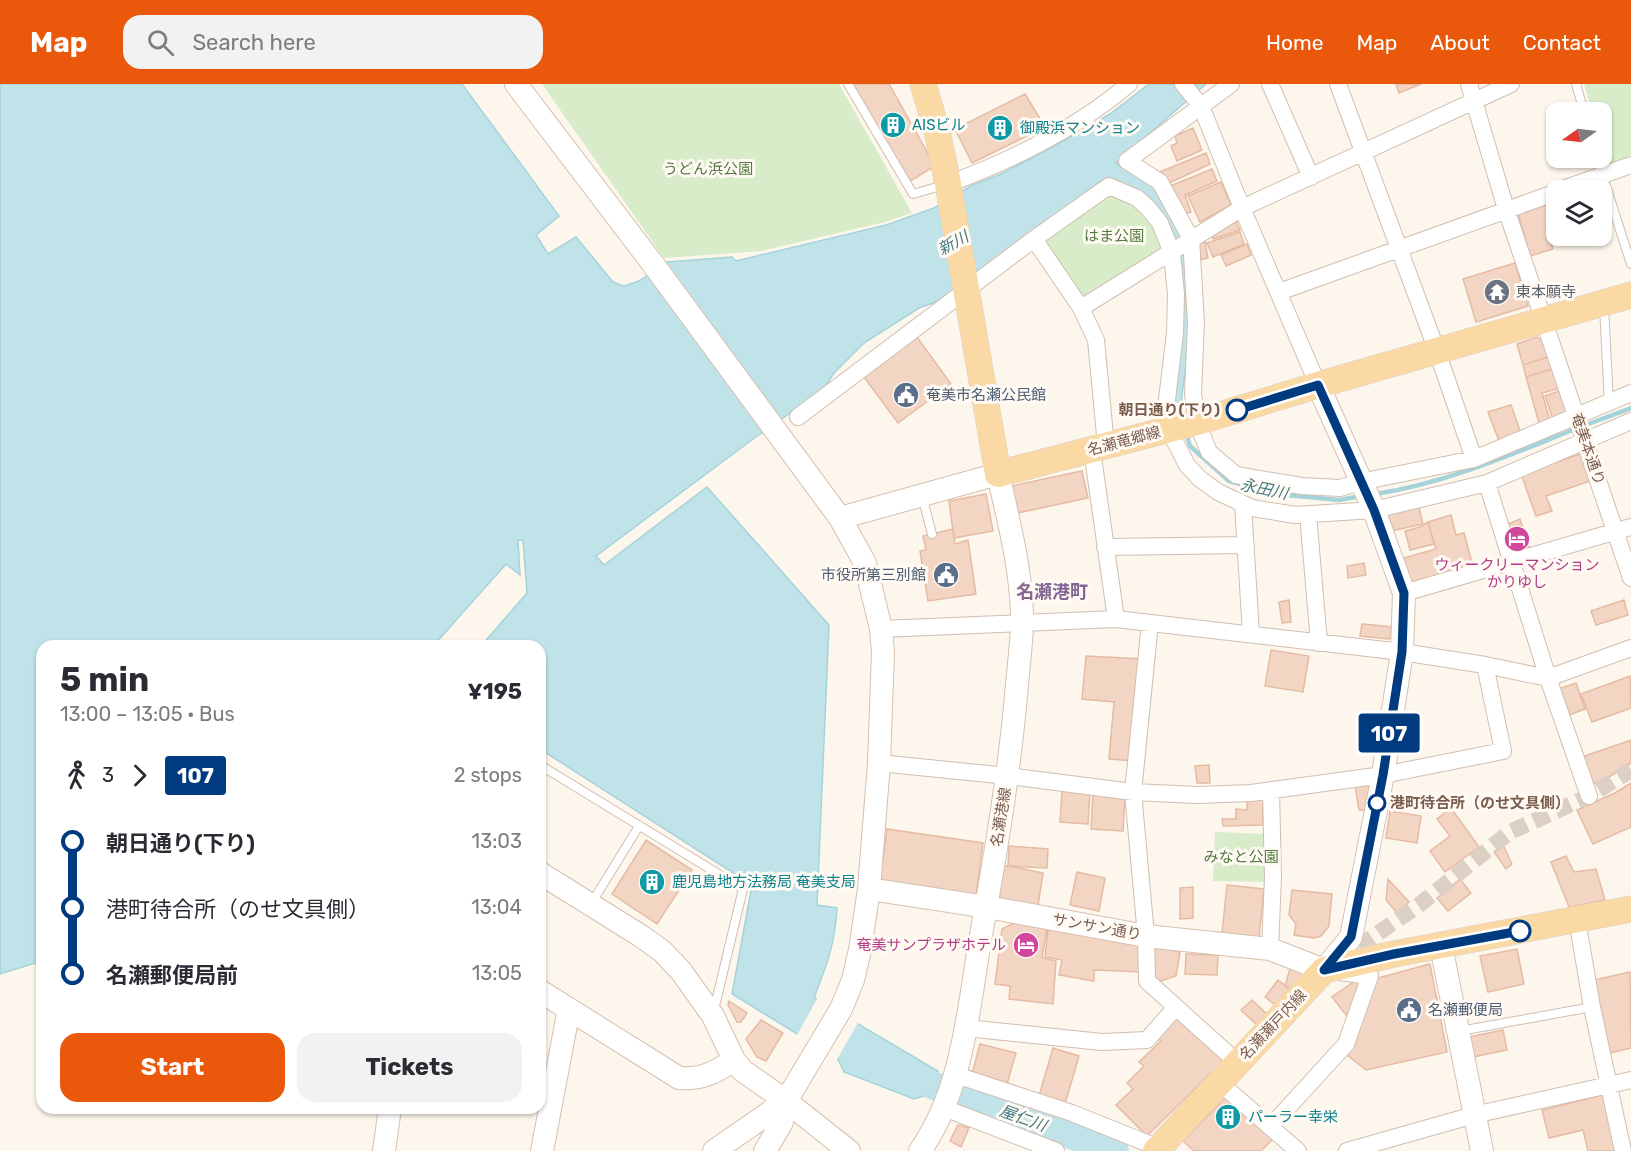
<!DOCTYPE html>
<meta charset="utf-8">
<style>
:root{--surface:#fff;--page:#f2f2f3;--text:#2b2b33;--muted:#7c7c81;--accent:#ea580c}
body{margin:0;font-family:Rubik,"Noto Sans JP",sans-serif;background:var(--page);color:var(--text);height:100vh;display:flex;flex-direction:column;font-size:22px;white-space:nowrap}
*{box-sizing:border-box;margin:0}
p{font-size:20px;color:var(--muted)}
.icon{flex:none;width:33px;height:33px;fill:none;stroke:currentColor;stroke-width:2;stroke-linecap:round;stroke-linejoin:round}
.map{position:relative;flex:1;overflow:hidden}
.drawer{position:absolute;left:36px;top:556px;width:510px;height:474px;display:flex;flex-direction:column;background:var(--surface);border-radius:18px;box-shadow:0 2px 4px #0004}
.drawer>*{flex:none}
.badge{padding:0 12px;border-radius:4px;font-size:21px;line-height:39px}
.needle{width:39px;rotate:256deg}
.controls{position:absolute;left:1546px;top:18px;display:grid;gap:12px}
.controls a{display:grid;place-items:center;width:66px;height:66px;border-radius:12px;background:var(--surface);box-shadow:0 2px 4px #0004;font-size:30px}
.map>.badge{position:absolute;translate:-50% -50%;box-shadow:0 0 0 3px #fff}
.legs{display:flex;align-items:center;gap:9px;height:66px;padding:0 24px;font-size:20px}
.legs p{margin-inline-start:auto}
.overview{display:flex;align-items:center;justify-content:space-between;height:102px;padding:0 24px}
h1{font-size:33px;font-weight:700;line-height:45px}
.action{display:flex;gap:12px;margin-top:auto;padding:12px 24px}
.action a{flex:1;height:69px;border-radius:18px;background:var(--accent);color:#fff;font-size:24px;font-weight:700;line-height:69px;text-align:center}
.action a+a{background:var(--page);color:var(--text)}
ul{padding:0 24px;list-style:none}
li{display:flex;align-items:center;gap:21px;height:66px;font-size:22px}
li i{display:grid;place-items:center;width:9px;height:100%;margin:0 8px;background:currentColor}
li i::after{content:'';width:15px;height:15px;margin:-8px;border:4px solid;border-radius:50%;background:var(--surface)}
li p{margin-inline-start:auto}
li:first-child i{background:linear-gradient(#0000 50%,currentColor 0)}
li:last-child i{background:linear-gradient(currentColor 50%,#0000 0)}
header{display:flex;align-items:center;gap:36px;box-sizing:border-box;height:84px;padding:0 30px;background:var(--accent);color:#fff}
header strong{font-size:28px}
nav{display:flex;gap:33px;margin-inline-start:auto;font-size:21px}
.search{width:420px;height:54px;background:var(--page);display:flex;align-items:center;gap:15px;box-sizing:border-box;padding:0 21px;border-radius:18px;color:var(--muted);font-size:22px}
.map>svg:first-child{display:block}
</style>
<header>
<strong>Map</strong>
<div class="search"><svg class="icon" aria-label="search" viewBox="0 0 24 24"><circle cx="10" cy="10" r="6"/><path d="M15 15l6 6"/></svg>Search here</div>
<nav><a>Home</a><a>Map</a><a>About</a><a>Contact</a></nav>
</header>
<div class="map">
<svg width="1631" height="1067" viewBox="0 0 1631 1067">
<rect width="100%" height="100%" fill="#fdf6ec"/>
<path fill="#d8ecc9" d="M542 0H839L912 129 885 138 761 167 664 174Z
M1584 0H1631V71L1606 82 1602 66V28H1592Z
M1108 108 1132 116 1166 160 1161 168 1084 215 1043 158Z
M1215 748 1268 750 1267 798 1213 797Z"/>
<path fill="#bfe3e8" stroke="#a5d3da" stroke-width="1.5" d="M0 0H462L559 132 536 151 548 170 576 153 613 198 624 202 639 197 667 178 732 173 736 177 886 141 934 124 971 102 1001 90 1052 63 1110 30 1149 0H1206L1116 79 1151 98 1183 146 1190 248 1181 319 1185 336 1171 340 1176 174 1136 112 1102 96 949 213 919 224 864 259 834 289 823 306 753 355 596 472 604 481 707 403 829 541 817 821 837 824C835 860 827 880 814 914L938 987 927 1011 914 1015 844 988 838 975 732 910 752 801 540 665V562H481L527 509 523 456H518L520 491 506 480 433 562H42V877L0 890Z"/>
<path fill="#fdf6ec" d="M818 913 859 937 836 977 796 953Z"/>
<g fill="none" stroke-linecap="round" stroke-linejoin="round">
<path stroke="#a5d3da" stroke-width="4.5" d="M1583 342 1631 324
M1186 348 1190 362 1229 397 1276 410 1339 416 1361 412
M1376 410C1446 399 1510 371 1575 345"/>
<path stroke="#bfe3e8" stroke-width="28" d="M932 1001 1115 1067"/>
</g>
<path fill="#f3d5c3" stroke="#e6bba3" stroke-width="1.5" d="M848 0H889L935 82 907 99Z
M1396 0H1421L1399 9Z
M1025 10 1045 43 972 79 955 45Z
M1193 44 1202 66 1177 77 1171 62 1177 59 1175 52Z
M1206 69 1210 80 1167 100 1157 89Z
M1212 85 1217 97 1185 111 1191 128 1182 131 1168 103Z
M1221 98 1231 121 1200 138 1188 112Z
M1553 119 1557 139 1546 142 1553 165 1530 172 1518 129Z
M1236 137 1240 146 1213 155 1211 147Z
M1240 148 1244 160 1213 173 1207 159Z
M1205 158 1208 174 1195 177 1193 161Z
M1247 160 1251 171 1226 182 1221 171Z
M1515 179 1528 222 1476 238 1463 195Z
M914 249 951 300 898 339 861 289Z
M1537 253 1547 260 1551 272 1523 281 1517 260Z
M1551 272 1555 284 1526 293 1523 281Z
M1555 284 1561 304 1542 309 1550 336 1539 339 1526 293Z
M1562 306 1570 329 1553 335 1545 312Z
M1511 321 1521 349 1499 357 1488 328Z
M1583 369 1593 396 1546 412 1552 427 1536 432 1521 390Z
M1082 387 1088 414 1013 430 1007 403Z
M986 410 993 447 954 454 949 417Z
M1418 419 1423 440 1391 447 1386 426Z
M1451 431 1456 451 1464 449 1474 486 1409 505 1400 475 1436 465 1428 438Z
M1520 435 1531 468 1515 471 1506 441Z
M1428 438 1434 460 1410 466 1405 447 1420 443Z
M953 445 955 460 968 456 976 510 928 517 920 467 926 466 923 452Z
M1364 479 1366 491 1348 494 1347 482Z
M1289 516 1291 538 1282 539 1279 518Z
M1624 516 1628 531 1596 541 1591 527Z
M1362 540 1393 543V551L1389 555 1360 552Z
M1271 566 1309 572 1303 608 1265 602Z
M1086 572 1144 575 1134 677 1109 675 1114 618 1082 615Z
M1630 592 1631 624 1592 638 1581 610Z
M1576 599 1585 625 1569 631 1559 605Z
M1631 656V679L1598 700 1590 697 1582 673Z
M1209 681 1210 699H1197L1195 682Z
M1631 699V743L1593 760 1577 726 1615 709Z
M1369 701 1367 726H1359L1355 702Z
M1062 707 1090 709 1088 740 1060 738Z
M1093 710 1125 712 1123 747 1091 745Z
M1263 713V741L1223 742 1222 735H1236V725L1247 726V714Z
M1451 724 1479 763 1445 788 1430 767 1450 752 1437 735Z
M1390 727 1421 732 1417 759 1386 754Z
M887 745 983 759 976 811 880 797Z
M646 756 692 786 657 840 612 810Z
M1503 761 1512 780 1506 785 1494 768Z
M1009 762 1048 765 1047 784 1008 782Z
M1566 772 1574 788 1596 785 1605 816 1569 823 1551 778Z
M1001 782H1008L1043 789 1038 822 1005 817 997 807Z
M1077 788 1105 794 1099 827 1070 821Z
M1388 795 1409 818 1397 829 1386 816Z
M1460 795 1471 809 1448 827 1437 814Z
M1227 801 1264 805 1259 853 1222 849Z
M1193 803V834L1180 835V804Z
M1292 806 1332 810 1329 842 1321 852 1314 854 1294 851 1296 840 1289 831Z
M1014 839 1047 844 1042 874 1056 877 1053 920 1009 915 1010 902 995 900 1002 845Z
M1048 845 1138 859 1143 888 1094 886V897L1059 891 1062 876 1045 873Z
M1163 861 1180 869 1176 892 1161 897 1153 895 1151 866Z
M1517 865 1524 900 1488 908 1480 872Z
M1186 870 1218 871 1217 891 1185 890Z
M1292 878 1306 890 1291 906 1285 902Z
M1430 880 1447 968 1366 986 1347 971 1374 895Z
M1630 888 1631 964 1610 969 1594 896Z
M1362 892 1356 923 1346 931 1332 913Z
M1278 896 1291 906 1278 923 1265 913Z
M1252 916 1269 932 1258 942 1241 926Z
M729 917 747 929 741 938H737L728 921Z
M1177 930 1223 977 1147 1052 1116 1021 1133 1005 1127 999 1144 982 1139 978 1161 957 1155 951Z
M761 936 783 949 766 977 757 973 746 955Z
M1503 946 1507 966 1473 973 1469 953Z
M980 960 1016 969 1007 1000 972 990Z
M1053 964 1079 972 1065 1020 1039 1012Z
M1228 1011 1273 1055 1261 1067H1194L1183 1057Z
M1603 1011 1616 1067H1588L1583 1046 1549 1054 1542 1026Z
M958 1041 969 1044 961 1063 950 1057Z"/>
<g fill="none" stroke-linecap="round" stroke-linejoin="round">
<path stroke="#dcd0c4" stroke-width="16" stroke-dasharray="16 8" stroke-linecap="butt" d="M1339 876 1419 821 1510 748 1589 712 1631 686"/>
<g stroke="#d1beb0" stroke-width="10">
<path id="lane" d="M848 0 913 110 944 101
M1576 0 1584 28
M1597 74 1631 180
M1604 223 1609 319
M922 412 932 450
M540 681 743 805 714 926
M591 820 639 742
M1460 947 1592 923"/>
</g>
<g stroke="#d1beb0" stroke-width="18">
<path id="street" d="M1183 0 1201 22 1242 124 1318 301
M1231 0 1127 77 1160 98 1191 155 1196 238 1193 310 1197 338 1209 368 1236 391 1302 402 1340 404 1360 398 1474 375 1631 309
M1270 0 1311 93
M1338 0 1437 267 1474 375
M1469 0 1506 125 1631 494
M948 100C1013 76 1076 45 1129 0
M1560 106 1631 81
M1034 155 1081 224 1096 256 1106 362
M1279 208 1557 108
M1081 224 1242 124 1511 0
M798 333 1034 155 1109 102 1137 114 1148 124 1160 139 1172 169 1176 210 1175 249 1166 324 1169 346 1187 381 1200 395 1218 408 1252 424 1295 431 1374 426 1487 399 1631 337
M1092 366 1116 535
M1487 399 1548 594 1589 712
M1243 420 1251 550
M1308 430 1319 559
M1105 463 1246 461
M1404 509 1631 443
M1150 539 1133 708 1146 852 1147 897 1238 979
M881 545 1116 535 1402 568 1485 581 1548 594 1631 564
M879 679 1008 692 1133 708 1197 711 1251 709 1383 691 1503 667 1485 581
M1577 836 1592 923 1623 1067
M1270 865 1273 793 1271 706
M966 944 1102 958 1147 956 1175 924
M956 991 1072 1029 1159 1064
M1220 999 1298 1067
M944 1024 1056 1067
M1270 1043 1346 960 1370 892 1340 888
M1347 1067 1474 1031 1631 996"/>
</g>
<g stroke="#d6c0b0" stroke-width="24">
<path id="secondary" d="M516 0 653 180 840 434 865 479 881 545 883 568 879 679 869 805 860 866 853 896 841 925 786 1017 714 1067
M840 434 998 390C1009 439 1023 491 1022 542 1021 561 1019 581 1017 600 1010 685 996 768 981 851 968 925 964 1003 920 1067
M540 789 641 852 662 867 681 887 713 932 734 976 743 987 786 1017 849 1067
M869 805 987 823 1146 852 1270 865 1324 886 1351 853 1383 691 1402 568 1404 509 1374 426 1318 301
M1441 862 1482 1067
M540 907 679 994C702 996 716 988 734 976
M384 1067 390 1024
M542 1067 569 925
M765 1067 782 1038"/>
</g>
<g stroke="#dad1cd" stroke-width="27">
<path id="primary" d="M923 0 937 47 948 100 998 390 1197 338 1318 301 1631 211
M1156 1067 1324 886 1394 870 1631 825"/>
</g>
<use href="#lane" stroke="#fff" stroke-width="8"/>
<use href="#street" stroke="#fff" stroke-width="16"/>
<use href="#secondary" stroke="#fff" stroke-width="22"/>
<use href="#primary" stroke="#fbd9a5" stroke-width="26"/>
</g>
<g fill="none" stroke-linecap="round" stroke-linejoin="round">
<g stroke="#fff" stroke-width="14">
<path id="line-1" d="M1237 326 1318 301 1374 426 1404 509 1402 568 1383 691 1351 853 1324 886 1394 870 1520 847"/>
</g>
<use href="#line-1" stroke="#003b80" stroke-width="9"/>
</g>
<defs>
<g id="building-disc" transform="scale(1.35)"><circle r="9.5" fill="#0f9aa8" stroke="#fffaf3"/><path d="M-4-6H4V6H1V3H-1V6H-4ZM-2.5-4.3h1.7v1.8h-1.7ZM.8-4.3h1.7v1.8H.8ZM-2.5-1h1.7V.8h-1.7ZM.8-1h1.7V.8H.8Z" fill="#fff"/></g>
<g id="temple-disc" transform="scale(1.35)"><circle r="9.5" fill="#6b7280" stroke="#fffaf3"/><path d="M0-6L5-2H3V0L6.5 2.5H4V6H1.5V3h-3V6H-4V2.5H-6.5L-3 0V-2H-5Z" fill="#fff"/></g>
<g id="civic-disc" transform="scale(1.35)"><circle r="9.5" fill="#5c6f8a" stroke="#fffaf3"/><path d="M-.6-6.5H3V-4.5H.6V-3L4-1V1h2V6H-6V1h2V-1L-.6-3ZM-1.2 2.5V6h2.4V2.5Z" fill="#fff"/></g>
<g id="hotel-disc" transform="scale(1.35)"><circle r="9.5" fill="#d1479c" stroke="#fffaf3"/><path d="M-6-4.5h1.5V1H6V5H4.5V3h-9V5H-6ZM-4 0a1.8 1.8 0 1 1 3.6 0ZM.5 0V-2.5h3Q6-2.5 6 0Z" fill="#fff"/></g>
</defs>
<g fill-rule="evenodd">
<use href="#building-disc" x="893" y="41"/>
<use href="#building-disc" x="1000" y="44"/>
<use href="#temple-disc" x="1497" y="208"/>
<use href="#civic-disc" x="906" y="311"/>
<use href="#hotel-disc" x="1517" y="455"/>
<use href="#civic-disc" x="946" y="491"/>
<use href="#building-disc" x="652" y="798"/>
<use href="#hotel-disc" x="1026" y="861"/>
<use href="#civic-disc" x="1409" y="926"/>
<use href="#building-disc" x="1228" y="1033"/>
</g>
<g fill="#fff" stroke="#003b80" stroke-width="3">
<circle cx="1237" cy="326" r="10"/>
<circle cx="1377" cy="719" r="8"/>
<circle cx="1520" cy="847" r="10"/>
</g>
<g text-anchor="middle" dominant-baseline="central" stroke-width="6" stroke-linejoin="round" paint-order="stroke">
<g font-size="15" fill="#0d838f" stroke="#fffaf3" text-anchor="start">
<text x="912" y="41">AISビル</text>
<text x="1020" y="44">御殿浜マンション</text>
<text x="672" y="798">鹿児島地方法務局 奄美支局</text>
<text x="1248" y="1033">パーラー幸栄</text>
</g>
<g font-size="15" fill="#537a41" stroke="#fffaf3">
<text x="708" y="85">うどん浜公園</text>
<text x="1114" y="152">はま公園</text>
<text x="1241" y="773">みなと公園</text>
</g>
<g font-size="15" fill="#5b616d" stroke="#fffaf3" text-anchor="start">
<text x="1516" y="208">東本願寺</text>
</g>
<g font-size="15" fill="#4e5e75" stroke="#fffaf3" text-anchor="start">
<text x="926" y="311">奄美市名瀬公民館</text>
<text x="926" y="491" text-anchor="end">市役所第三別館</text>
<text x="1428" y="926">名瀬郵便局</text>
</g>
<g font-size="15" font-weight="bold" fill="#7a5c4d" stroke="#fffaf3" text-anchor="end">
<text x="1220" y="326">朝日通り(下り)</text>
<text x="1390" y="719" text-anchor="start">港町待合所（のせ文具側）</text>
</g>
<g font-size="15" fill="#7a5c4d" stroke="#fffaf3">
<text transform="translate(1124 357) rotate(-15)">名瀬竜郷線</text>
<text transform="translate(1588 365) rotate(71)">奄美本通り</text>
<text transform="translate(1001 733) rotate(-81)">名瀬港線</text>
<text transform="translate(1097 843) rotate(10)">サンサン通り</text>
<text transform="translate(1273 941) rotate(-47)">名瀬瀬戸内線</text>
</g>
<g font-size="15" fill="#b23c85" stroke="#fffaf3">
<text x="1517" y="481">ウィークリーマンション<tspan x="1517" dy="17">かりゆし</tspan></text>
<text x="1006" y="861" text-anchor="end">奄美サンプラザホテル</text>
</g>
<g font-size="16" font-style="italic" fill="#437c86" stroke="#fffaf3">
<text transform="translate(953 159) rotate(-29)">新川</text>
<text transform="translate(1264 405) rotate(12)">永田川</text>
<text transform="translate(1023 1034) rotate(20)">屋仁川</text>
</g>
<g font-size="18" font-weight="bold" fill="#846695" stroke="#fffaf3">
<text x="1052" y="508">名瀬港町</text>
</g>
</g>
</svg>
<div class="controls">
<a><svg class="needle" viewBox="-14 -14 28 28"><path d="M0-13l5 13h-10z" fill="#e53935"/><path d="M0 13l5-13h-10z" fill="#7c7c81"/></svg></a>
<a><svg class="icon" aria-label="layers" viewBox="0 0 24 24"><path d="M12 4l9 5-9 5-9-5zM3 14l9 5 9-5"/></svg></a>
</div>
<b class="badge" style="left:1389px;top:649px;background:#003b80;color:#fff">107</b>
<section class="drawer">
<div class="overview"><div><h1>5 min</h1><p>13:00 – 13:05 · Bus</p></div><b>¥195</b></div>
<div class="legs"><svg class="icon" aria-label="walk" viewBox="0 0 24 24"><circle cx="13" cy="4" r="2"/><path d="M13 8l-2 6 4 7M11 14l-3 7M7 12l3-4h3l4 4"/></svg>3<svg class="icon" aria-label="forward" viewBox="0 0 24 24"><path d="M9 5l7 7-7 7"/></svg><b class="badge" style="background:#003b80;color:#fff">107</b><p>2 stops</p></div>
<ul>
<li><i style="color:#003b80"></i><b>朝日通り(下り)</b><p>13:03</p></li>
<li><i style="color:#003b80"></i><span>港町待合所（のせ文具側）</span><p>13:04</p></li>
<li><i style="color:#003b80"></i><b>名瀬郵便局前</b><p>13:05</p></li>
</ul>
<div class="action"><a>Start</a><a>Tickets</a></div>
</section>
</div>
